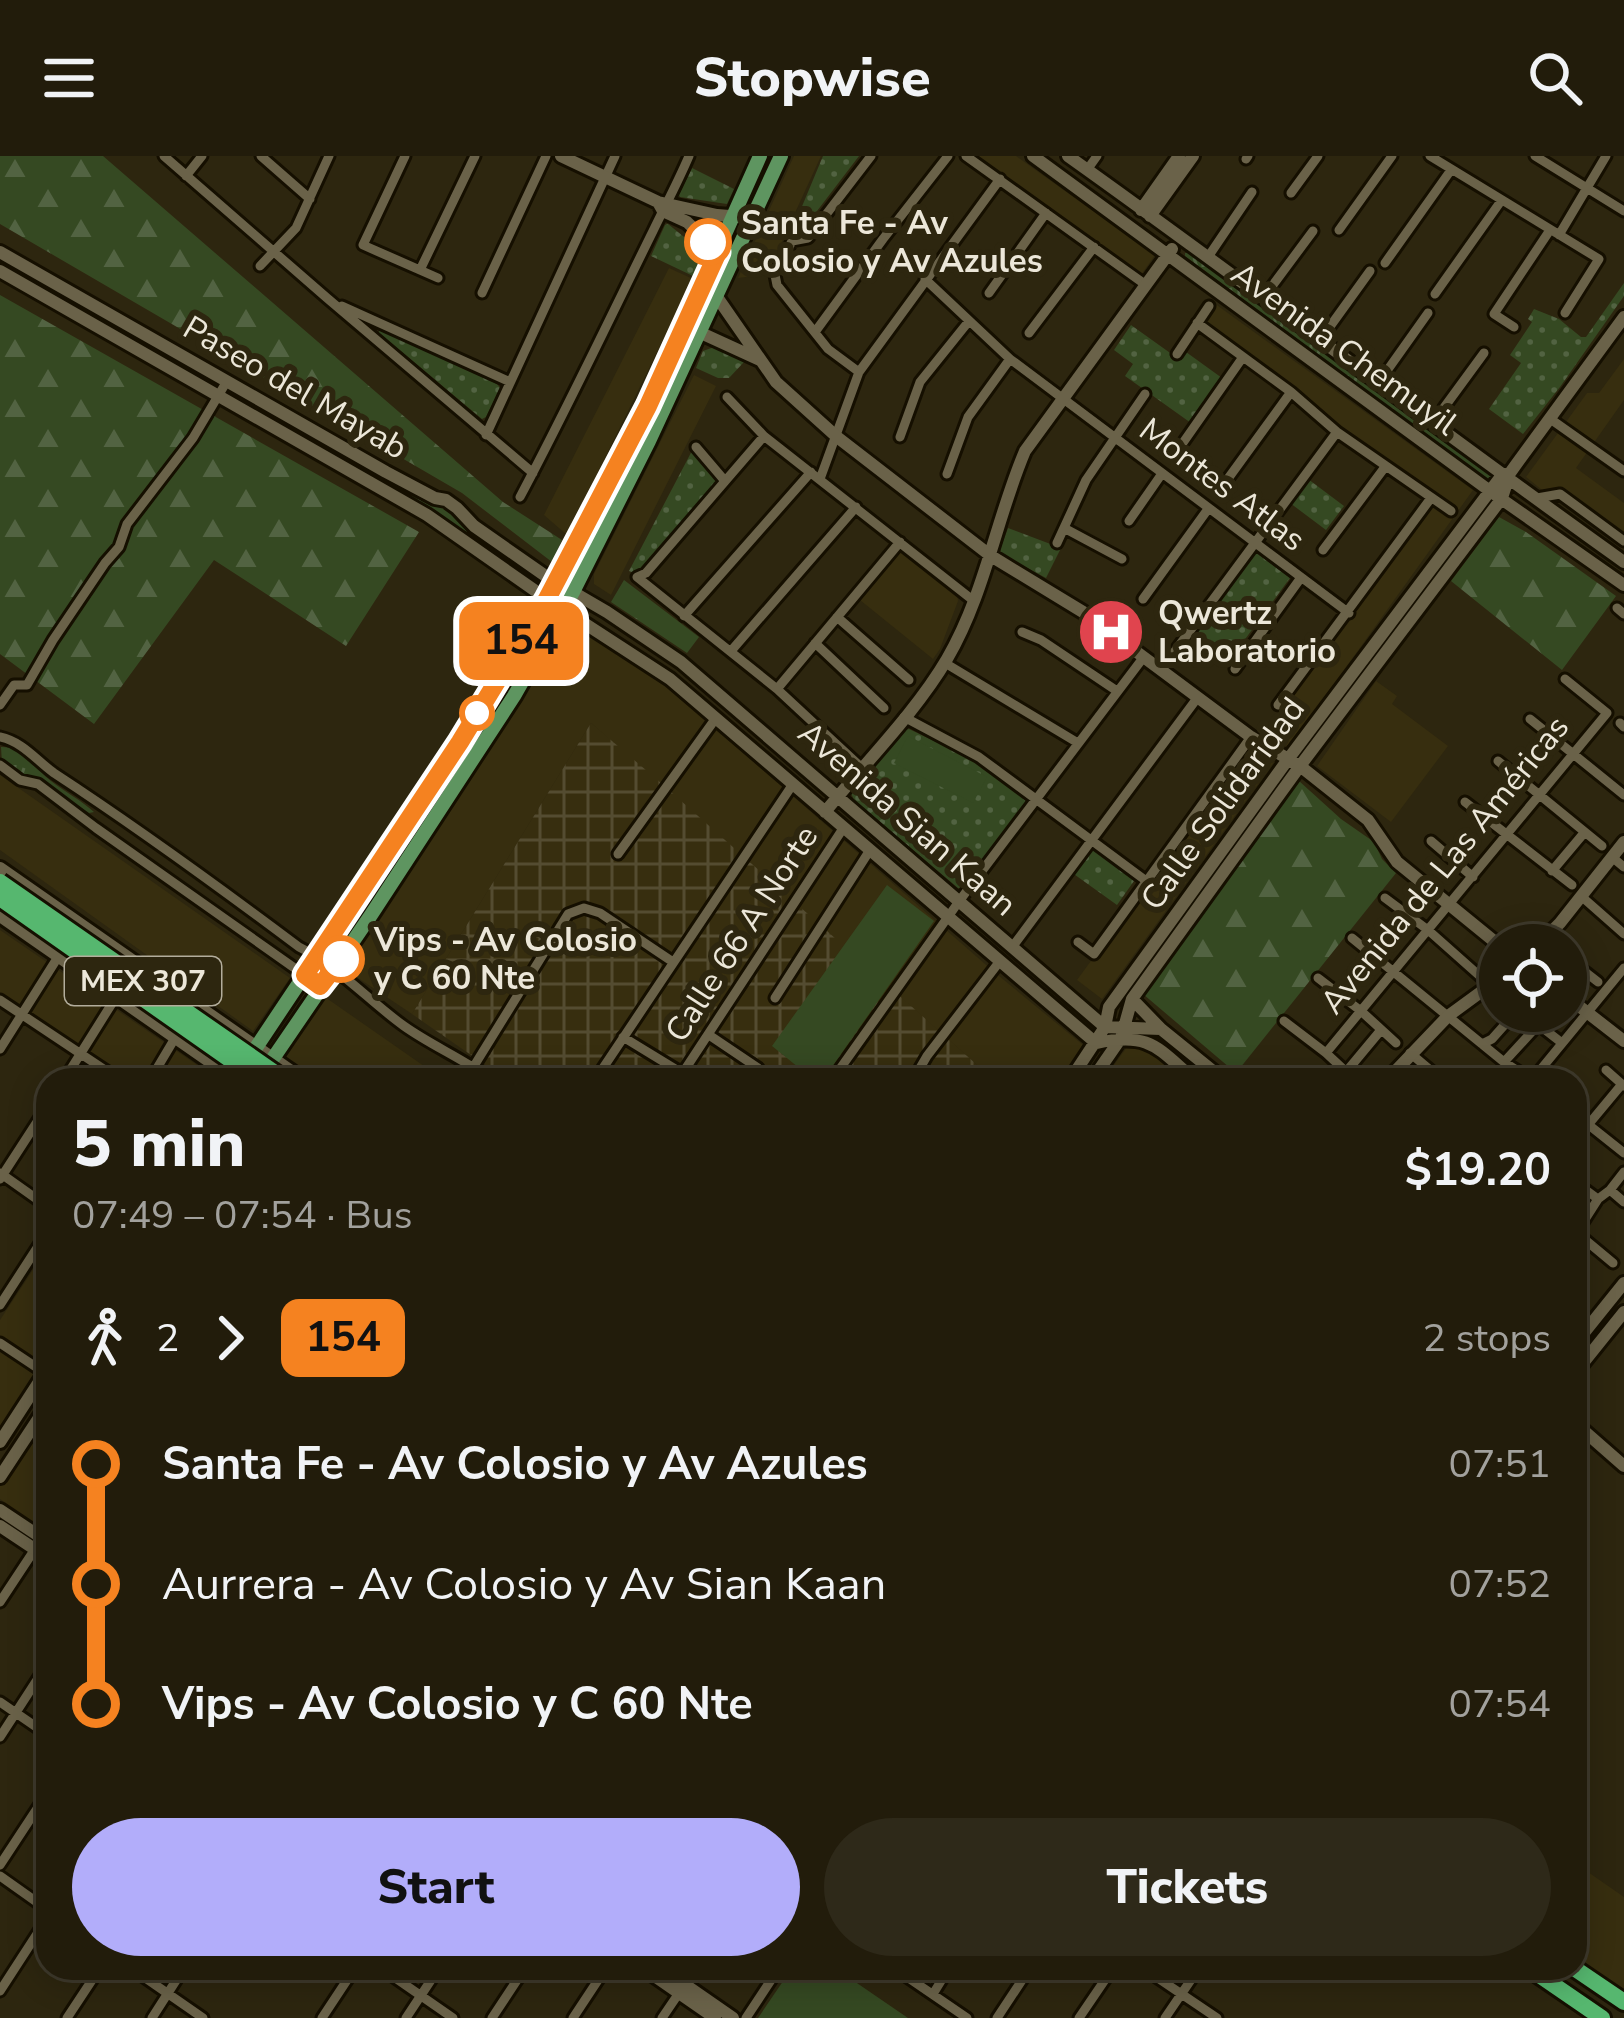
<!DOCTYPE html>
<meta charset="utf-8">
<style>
:root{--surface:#221c0b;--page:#2e2919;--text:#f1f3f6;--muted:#a2a19d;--line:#3f3a2c;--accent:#b2adfa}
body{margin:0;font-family:"Nunito Sans",sans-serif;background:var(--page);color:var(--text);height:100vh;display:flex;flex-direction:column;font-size:45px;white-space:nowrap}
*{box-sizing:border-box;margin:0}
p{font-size:39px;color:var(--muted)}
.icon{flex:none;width:66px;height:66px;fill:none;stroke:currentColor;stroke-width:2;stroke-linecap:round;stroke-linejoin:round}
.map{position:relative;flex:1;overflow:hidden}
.details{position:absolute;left:36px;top:912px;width:1551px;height:912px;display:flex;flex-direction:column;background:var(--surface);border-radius:36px;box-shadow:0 6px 30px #0003,0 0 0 3px var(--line)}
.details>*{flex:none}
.badge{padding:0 24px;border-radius:18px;font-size:42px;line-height:78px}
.controls{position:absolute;left:1479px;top:768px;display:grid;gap:24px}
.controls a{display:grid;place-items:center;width:108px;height:108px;border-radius:50%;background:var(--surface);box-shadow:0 6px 30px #0003,0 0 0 3px var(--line);font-size:60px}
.map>.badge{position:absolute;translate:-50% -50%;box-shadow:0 0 0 6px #fff}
.legs{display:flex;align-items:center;gap:18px;height:132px;padding:0 36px;font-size:39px}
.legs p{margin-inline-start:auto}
.summary{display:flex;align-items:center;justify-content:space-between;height:204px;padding:0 36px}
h1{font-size:66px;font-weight:800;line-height:90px}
.primary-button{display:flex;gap:24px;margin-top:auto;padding:24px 36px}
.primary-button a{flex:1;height:138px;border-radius:72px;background:var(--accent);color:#111;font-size:48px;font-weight:800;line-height:138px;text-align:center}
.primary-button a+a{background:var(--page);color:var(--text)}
ul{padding:0 36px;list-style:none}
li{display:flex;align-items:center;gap:42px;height:120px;font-size:45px}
li i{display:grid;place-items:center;width:18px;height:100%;margin:0 15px;background:currentColor}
li i::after{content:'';width:30px;height:30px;margin:-15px;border:9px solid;border-radius:50%;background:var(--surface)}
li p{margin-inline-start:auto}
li:first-child i{background:linear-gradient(#0000 50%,currentColor 0)}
li:last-child i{background:linear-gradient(currentColor 50%,#0000 0)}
header{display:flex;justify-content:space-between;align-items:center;height:156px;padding:0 36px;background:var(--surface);font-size:54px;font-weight:800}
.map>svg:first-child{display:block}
</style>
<header><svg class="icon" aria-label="menu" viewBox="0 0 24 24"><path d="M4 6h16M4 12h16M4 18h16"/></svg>Stopwise<svg class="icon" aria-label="search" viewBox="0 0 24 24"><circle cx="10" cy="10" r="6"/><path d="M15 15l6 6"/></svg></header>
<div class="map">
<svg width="1624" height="1862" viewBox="0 0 1624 1862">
<defs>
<pattern id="industrial-grid" width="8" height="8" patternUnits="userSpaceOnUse" patternTransform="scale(3)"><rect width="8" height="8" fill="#372e0f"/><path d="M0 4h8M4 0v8" fill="none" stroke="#544c31"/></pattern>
<pattern id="grass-tufts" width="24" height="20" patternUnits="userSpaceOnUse" patternTransform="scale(3)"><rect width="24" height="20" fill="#354922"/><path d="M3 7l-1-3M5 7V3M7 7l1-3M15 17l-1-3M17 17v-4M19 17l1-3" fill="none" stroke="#526342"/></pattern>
<pattern id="forest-firs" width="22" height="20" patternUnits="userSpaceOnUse" patternTransform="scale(3)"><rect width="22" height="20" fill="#354922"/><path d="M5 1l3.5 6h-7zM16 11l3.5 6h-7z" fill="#526342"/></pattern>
<pattern id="park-dots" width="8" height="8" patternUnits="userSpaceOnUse" patternTransform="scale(3)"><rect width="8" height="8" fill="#354922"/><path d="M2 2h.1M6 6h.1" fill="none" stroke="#526342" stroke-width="1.8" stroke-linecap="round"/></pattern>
</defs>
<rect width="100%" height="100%" fill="#2d260f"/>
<path fill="#372e0f" d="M794 0H821L767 118 738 122Z
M975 0H1016L1155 99 1141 119Z
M669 112 693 123 567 379 544 359Z
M1214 147 1473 334 1291 588 1283 591 1266 579 1435 338 1200 167Z
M1624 203V244L1576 312 1624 347V380L1559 331 1542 334 1526 321 1587 237H1599Z
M694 219 716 230 611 439 594 428V418Z
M901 395 957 438 958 445 940 493 933 503 860 444Z
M566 462 666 529 993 815 1083 889 1059 924H994L591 567 412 858 343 812 456 646Z
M1376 525 1397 540 1392 548 1448 590 1391 666 1317 610Z
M1251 586 1276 603 1102 843 1077 824Z
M0 619 290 822 253 875 0 694Z
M0 774 219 924H118L0 842Z
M322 839 444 924H320L282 898Z
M1130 887 1147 890 1185 924H1103Z
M48 1091V1200L0 1272V1164Z
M48 1252V1367L44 1373 0 1343V1325Z
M1575 1707 1624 1741V1836L1575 1802Z"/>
<path fill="url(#industrial-grid)" d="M591 567 661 627 994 924H507L412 858Z"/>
<path fill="url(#grass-tufts)" d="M1185 97H1189L1492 320 1489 325 1185 100Z
M0 103 214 225 215 228 0 107Z
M227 232 435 350 450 354 469 375 535 421 537 426 457 370 443 366 428 351 225 237Z
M624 424 699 481 687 497 611 446Z
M550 454 552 456 548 463 460 612 337 796H332V792L463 597 546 455Z
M1 591C26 591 33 611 51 625 65 636 81 644 94 656L89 657 44 627 21 621 2 607Z"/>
<path fill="url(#forest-firs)" d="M0 0H103L503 346 562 384 552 406 462 337 0 68Z
M0 139 419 376 346 490 214 404 94 568 0 498Z
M1499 361 1526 376 1616 440 1562 514 1451 425Z
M1299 625 1341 663 1374 686 1382 703 1396 717 1236 917 1143 838Z"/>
<path fill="url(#park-dots)" d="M823 0H859L801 76 793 72Z
M692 12 734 33 727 48 680 41 679 39Z
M668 68 704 97 693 120 651 100 665 69Z
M1624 127V140L1560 231 1523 278 1489 253 1521 207 1510 199 1532 166 1528 163 1534 153 1559 163 1581 181H1586Z
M1131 169 1180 204 1186 196 1222 222 1191 267 1125 220 1133 208 1114 194Z
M379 173 497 228 500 232 486 261 482 263 379 177Z
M717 190 744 206 729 222H718L696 212 703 195Z
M694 291 722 326 649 411 634 417 629 415Z
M1308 323 1344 350 1326 374 1290 347Z
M1008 372 1061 392 1046 422 1003 399 1000 394Z
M1254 395 1290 422 1232 501 1196 474Z
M909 573 976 605 1025 639 1026 649 965 731 958 732 854 644 850 635 904 574Z
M1095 693 1131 718 1134 725 1117 749 1071 716 1088 695Z"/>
<path fill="#354922" d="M908 580 987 621 973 647 894 607Z
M887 729 934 765 823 924H814L772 890Z
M792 1812H835L908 1862H758Z"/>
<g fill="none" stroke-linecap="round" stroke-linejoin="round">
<g stroke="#150f00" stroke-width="15">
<path id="street" d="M164 0 327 142 533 317
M261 0 310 43
M405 0 363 89 438 122
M966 0 1146 129
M1430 0 1599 103 1565 157
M1535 0 1624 55
M1246 3 1248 0
M1087 14 1097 0
M186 20 202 0
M1291 37 1318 0
M1339 74 1392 0
M1559 79 1606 0
M1208 101 1252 36
M1385 107 1451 14
M260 110 296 72 329 0
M420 114 475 0
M925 123 1010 203 1349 457
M482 137 546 0
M989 137 1046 57
M1435 138 1501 45
M1264 141 1313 75
M342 150 510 226
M1197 167 1291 236 1337 276 1451 355
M1514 171 1494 158 1550 74
M815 176 883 83 948 0
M1029 177 1094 91
M1321 183 1370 115
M1177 198 1209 150
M859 216 828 193 777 129 775 119 792 85 808 82 871 0
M1379 226 1428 157
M727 241 764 280 974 445
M1549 262 1624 315
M1432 268 1484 197
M486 279 615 0
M764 280 646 417 637 421 777 533 861 611
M900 281 920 226 969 165
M696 291 725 325
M1180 291 1243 201
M947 318 968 261 1010 203
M820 323 859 216 1000 23
M1227 324 1291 236
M520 341C567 253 609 164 653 75 665 50 678 26 689 0
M1537 342 1560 338 1624 385
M1129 365 1161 319
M1064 372 1122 403
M1057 387 1086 324 1145 238
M1323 394 1385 311
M1143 443 1208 353
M1617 452 1624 458
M684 460 811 316
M837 461 909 524
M1022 476 1041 484 1117 535
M815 487 884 552
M731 495 856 351
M945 507 1078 587
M1235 513 1300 423
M1161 514 1337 276
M777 533 900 386
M0 549 14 529H27L53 484 105 407 119 391 127 368 193 282 227 225
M1278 549 1431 342
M904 561 979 601 1145 724
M1530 563 1624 639
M1620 567 1624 571
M0 581C23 586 36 604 54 617 138 672 219 731 299 791 338 810 369 845 404 870 432 890 464 903 492 924
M1498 605 1602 690
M0 609 20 624 38 628 96 672 320 830
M1465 646 1572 729
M1431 685 1473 721
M618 698 716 562
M1612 701 1624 711
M1552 715 1584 677
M1581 740 1624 778
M1385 742 1428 774 1500 838
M1352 782 1504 906 1532 924 1624 812
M1078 786 1094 798 1251 581
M1013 790 1198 541
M1566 801 1598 826
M1318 822 1361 855 1396 887
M775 842 870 694
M0 844 120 924
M1521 855 1562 887
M1284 865 1326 897 1355 924
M709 879 758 912
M623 881 677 914 684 915 844 671
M1482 888 1492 883 1517 855
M0 893 58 801
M1326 897 1607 557 1565 523
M1410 897 1442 924
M1504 906 1538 869
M474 910 568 758 584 752 600 757 673 806
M1606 914 1624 930
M1346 916 1381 874
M64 924 116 841
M150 924 175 882
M595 924 793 628
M832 924 960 744 1143 502
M913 924 927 900 1000 805
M1575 958 1624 997
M1588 969 1622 928
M0 1017 48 1051
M0 1023 48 949
M1575 1026 1598 1043
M1610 1034 1624 1046
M1577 1077 1613 1107
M1575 1079 1598 1043 1610 1034 1624 1016
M0 1149 48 1075
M0 1187 48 1219
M0 1446 35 1393
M0 1546 48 1579
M0 1581 48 1507
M0 1709 48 1636
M0 1720 48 1754
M131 1812 203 1862
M381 1812 453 1862
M894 1812 967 1862
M1143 1812 1217 1862
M684 1828 694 1812
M0 1835 48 1761
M933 1838 949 1812
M67 1862 100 1812
M152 1862 184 1812
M322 1862 355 1812
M406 1862 439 1812
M492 1862 525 1812
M573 1862 606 1812
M662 1862 679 1837
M746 1862 779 1812
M997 1862 1030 1812
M1079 1862 1113 1812
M1165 1862 1199 1812"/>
</g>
<g stroke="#150f00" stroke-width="18">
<path id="secondary" d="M561 0 658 46 717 59 754 62
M1033 0 1490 335 1624 429
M1068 0C1255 133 1437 273 1624 406
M658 46 663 55 687 66 718 96
M1141 54 1179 0
M1150 60 1193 0
M0 96 386 316 435 342 446 344 457 352 474 370 547 421 607 456 681 506 1105 871 1161 873
M0 115 427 359 547 443 670 523 1096 887C1151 876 1156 891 1195 924
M717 141 776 226 837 281 991 400 1083 456 1251 581 1300 610 1368 664 1397 706 1500 790
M701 177 760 204
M825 656C864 608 916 556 947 503 985 438 996 363 1025 295L1172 93
M0 712 304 924
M0 760 236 924
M1538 789 1560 767 1624 686
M1566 840 1624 885
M1132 843 1161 873 1224 924
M1070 924 1105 871 1109 851 1289 602 1502 319 1510 317 1515 310 1624 161
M1092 924 1121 882 1132 843 1300 610 1502 342 1510 317
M1387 924 1448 860 1500 822
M1575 1188 1624 1127
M1575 1217 1624 1156
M1575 1267 1624 1310
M0 1286 48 1212
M0 1321 48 1248
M0 1354 48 1386
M0 1370 48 1402
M643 1812 715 1862
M661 1812 733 1862"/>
</g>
<g stroke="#150f00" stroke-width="20">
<path id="primary" d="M261 920 371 759 514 540 573 436 649 285 781 0
M235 923 460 586 547 443 648 250 760 0"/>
</g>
<g stroke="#150f00" stroke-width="22">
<path id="highway" d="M1529 1812 1602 1862
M1574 1812 1624 1846"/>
</g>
<use href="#street" stroke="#6a6249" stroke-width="9"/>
<use href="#secondary" stroke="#6a6249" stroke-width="12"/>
<use href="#primary" stroke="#5e9560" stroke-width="14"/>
<use href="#highway" stroke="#56b76f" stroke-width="16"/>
<g stroke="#150f00" stroke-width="22" stroke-linecap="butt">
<path id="highway-bridge" d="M0 726 285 924
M0 742 259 924"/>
</g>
<use href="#highway-bridge" stroke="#56b76f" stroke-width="16"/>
</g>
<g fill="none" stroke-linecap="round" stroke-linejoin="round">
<g stroke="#fff" stroke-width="27">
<path id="line-1" d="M341 803 320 830 305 819 460 586 547 443 648 250 718 96 708 86"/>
</g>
<use href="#line-1" stroke="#f58220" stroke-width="18"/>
</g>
<defs>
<g id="hospital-disc" transform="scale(3.45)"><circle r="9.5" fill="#e0444e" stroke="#2d260f"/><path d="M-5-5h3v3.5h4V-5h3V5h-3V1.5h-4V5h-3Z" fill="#fff"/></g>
</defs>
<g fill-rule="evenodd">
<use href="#hospital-disc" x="1111" y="476"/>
</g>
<g fill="#fff" stroke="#f58220" stroke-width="6">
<circle cx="708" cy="86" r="21"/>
<circle cx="477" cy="557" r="15"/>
<circle cx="341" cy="803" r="21"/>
</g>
<g text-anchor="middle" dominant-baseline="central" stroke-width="12" stroke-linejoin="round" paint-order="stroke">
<rect fill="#2d260f" stroke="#b3ad9c" stroke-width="3" x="65" y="801" width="156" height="48" rx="9"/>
<g font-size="30" font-weight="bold" fill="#ece7d9">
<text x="143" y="825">MEX 307</text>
</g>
<g font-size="33" font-weight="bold" fill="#ece7d9" stroke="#2d260f" text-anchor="start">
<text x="741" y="67">Santa Fe - Av<tspan x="741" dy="38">Colosio y Av Azules</tspan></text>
<text x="374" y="784">Vips - Av Colosio<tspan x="374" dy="38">y C 60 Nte</tspan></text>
</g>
<g font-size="33" fill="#ece7d9" stroke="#2d260f">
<text transform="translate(1344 193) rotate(36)">Avenida Chemuyil</text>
<text transform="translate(295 232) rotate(30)">Paseo del Mayab</text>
<text transform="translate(1222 329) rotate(37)">Montes Atlas</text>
<text transform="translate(1223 648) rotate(-54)">Calle Solidaridad</text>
<text transform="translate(907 663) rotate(41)">Avenida Sian Kaan</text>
<text transform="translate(1445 709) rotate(-51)">Avenida de Las Américas</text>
<text transform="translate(742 778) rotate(-57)">Calle 66 A Norte</text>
</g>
<g font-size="33" font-weight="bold" fill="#ece7d9" stroke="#2d260f" text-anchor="start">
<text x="1158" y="457">Qwertz<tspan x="1158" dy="38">Laboratorio</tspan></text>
</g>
</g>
</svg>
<div class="controls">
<a><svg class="icon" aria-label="locate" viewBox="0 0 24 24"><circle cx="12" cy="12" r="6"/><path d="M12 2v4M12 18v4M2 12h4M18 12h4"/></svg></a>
</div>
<b class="badge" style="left:521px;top:485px;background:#f58220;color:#111">154</b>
<section class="details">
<div class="summary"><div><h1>5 min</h1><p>07:49 – 07:54 · Bus</p></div><b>$19.20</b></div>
<div class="legs"><svg class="icon" aria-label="walk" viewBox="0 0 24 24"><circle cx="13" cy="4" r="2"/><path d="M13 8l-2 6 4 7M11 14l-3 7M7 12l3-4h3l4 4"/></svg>2<svg class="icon" aria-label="forward" viewBox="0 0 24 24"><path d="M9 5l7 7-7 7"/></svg><b class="badge" style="background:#f58220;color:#111">154</b><p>2 stops</p></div>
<ul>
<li><i style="color:#f58220"></i><b>Santa Fe - Av Colosio y Av Azules</b><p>07:51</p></li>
<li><i style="color:#f58220"></i><span>Aurrera - Av Colosio y Av Sian Kaan</span><p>07:52</p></li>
<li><i style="color:#f58220"></i><b>Vips - Av Colosio y C 60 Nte</b><p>07:54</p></li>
</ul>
<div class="primary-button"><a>Start</a><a>Tickets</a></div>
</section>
</div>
